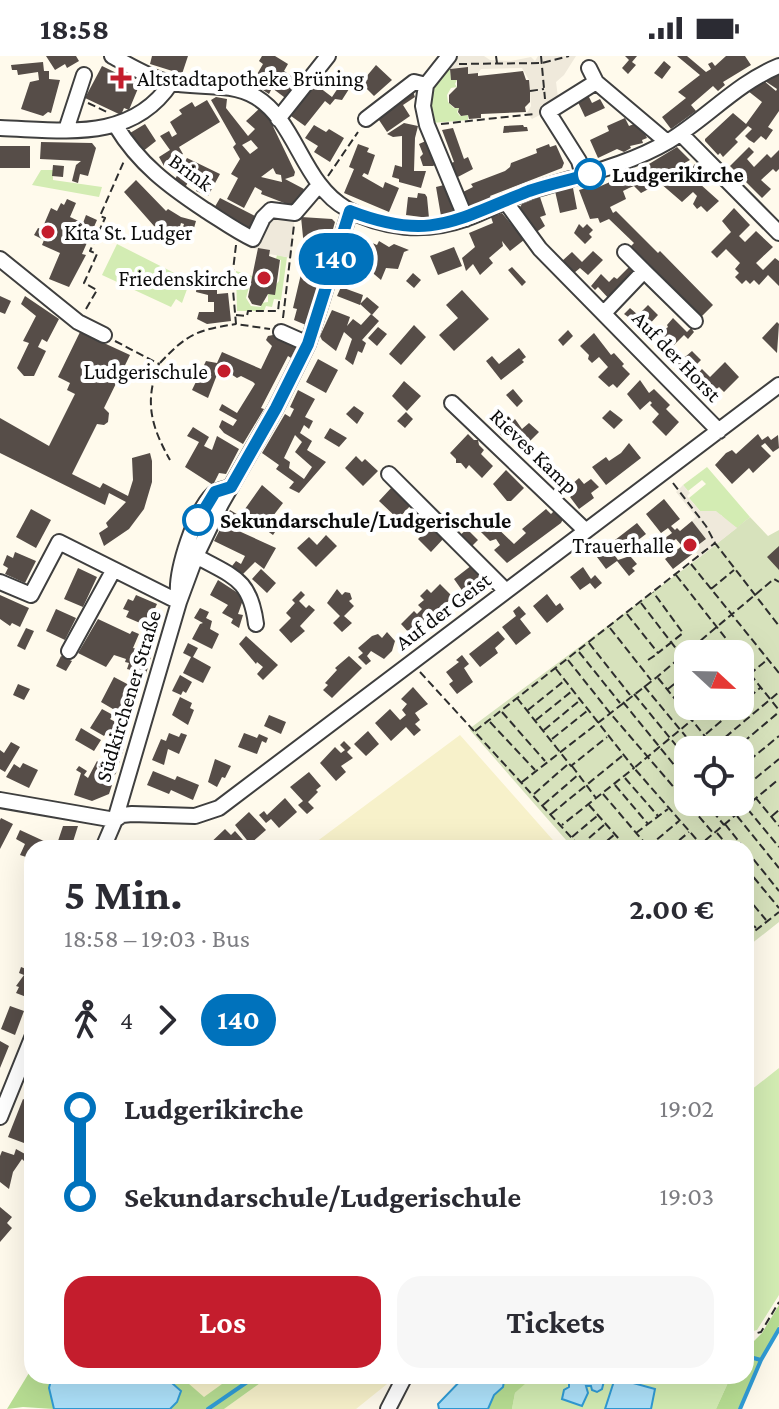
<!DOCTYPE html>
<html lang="de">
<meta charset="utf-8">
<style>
:root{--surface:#fff;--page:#f7f7f7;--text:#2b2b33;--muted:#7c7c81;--accent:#c41d2d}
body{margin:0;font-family:"Crimson Pro",serif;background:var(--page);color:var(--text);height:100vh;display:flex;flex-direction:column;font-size:30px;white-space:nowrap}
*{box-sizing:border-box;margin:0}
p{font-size:26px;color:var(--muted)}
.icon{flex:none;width:44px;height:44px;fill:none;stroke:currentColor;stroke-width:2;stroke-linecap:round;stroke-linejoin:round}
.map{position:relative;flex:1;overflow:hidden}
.panel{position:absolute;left:24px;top:784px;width:730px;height:544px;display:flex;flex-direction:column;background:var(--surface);border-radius:24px;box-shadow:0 8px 32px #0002}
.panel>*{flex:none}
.badge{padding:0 16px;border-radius:26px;font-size:28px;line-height:52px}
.needle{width:52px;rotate:112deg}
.fabs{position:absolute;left:674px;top:584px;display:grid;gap:16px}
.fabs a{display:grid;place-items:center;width:80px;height:80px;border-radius:16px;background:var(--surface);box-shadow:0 8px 32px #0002;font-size:40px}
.map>.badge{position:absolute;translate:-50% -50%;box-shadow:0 0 0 4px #fff}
.legs{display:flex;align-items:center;gap:12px;height:88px;padding:0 40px;font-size:26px}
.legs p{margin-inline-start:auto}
.summary{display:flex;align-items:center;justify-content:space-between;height:136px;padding:0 40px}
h1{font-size:44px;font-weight:700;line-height:60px}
.cta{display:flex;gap:16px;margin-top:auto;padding:16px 40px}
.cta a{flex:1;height:92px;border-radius:24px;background:var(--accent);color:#fff;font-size:32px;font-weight:700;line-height:92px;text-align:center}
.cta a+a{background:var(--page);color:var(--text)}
ul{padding:0 40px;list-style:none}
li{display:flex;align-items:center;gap:28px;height:88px;font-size:30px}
li i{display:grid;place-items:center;width:12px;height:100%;margin:0 10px;background:currentColor}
li i::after{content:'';width:20px;height:20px;margin:-10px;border:6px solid;border-radius:50%;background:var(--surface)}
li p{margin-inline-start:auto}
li:first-child i{background:linear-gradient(#0000 50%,currentColor 0)}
li:last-child i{background:linear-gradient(currentColor 50%,#0000 0)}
.status{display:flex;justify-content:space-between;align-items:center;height:56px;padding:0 40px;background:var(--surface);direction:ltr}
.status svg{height:22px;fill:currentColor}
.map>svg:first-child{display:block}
</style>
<div class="status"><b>18:58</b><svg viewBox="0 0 49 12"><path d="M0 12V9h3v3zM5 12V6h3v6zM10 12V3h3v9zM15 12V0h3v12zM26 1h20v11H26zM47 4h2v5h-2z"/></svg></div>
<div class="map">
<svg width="779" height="1353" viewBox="0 0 779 1353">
<rect width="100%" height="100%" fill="#fffaec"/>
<path fill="#f7f1ca" d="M460 679 560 792H308Z
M180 1320H233L204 1342Z
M270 1320H397L356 1353H224Z"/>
<path fill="#d3ecb3" d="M443 13H450L451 24H457L455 28 457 31 451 32 447 39 448 46 454 52H459L457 56 460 60 468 59V64L432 67C429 45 431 32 443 13Z
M41 114H53V124L102 131 99 141 32 129Z
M117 188 190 225 182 247 176 243 171 251 102 219Z
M277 199 287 201 281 244 274 243 272 251 266 250 264 255H237L236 215 252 220 246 242 251 250 261 251V247L268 246V238L279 225 281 204 276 203Z
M707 411 750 461 737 472 727 466 721 459 700 455 689 442 706 428 702 424 688 435 683 429Z
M779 1012V1239L757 1274 746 1277V1038Z
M523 1320H731L716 1353H512L515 1337 525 1327Z"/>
<path fill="#b7dd92" d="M779 1249V1270L738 1353H716L731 1320H746V1286L752 1287 762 1277Z
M32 1312V1320H52L49 1332 54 1353 23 1351 7 1353Z
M164 1320H180L204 1341 233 1320H270L224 1353H170L177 1346 181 1335Z
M505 1320H523L526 1327 515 1337 512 1353H488L494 1339 503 1331Z"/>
<path fill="#d7e2bc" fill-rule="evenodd" d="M750 461 768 480 779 474V866L746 892V792H573L469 673 700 501ZM688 598H740V650H688ZM688 694H740V746H688Z"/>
<path fill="#efe9db" d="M453 0H484L490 4 511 5 531 1 535 5 538 0H576L564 19 556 26 559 49 532 63 527 57 531 50 529 24 522 12 481 13 478 17 468 18V11L443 13Z
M295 157 291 202 269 198 270 194 250 193 263 162Z
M683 429 690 437 687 440 700 455H716L737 472 700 501 693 493 705 484 692 465 696 461 676 436Z"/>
<path fill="#ade1fa" stroke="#309bd5" stroke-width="2" d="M52 1320H164L181 1335 177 1346 170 1353H54L49 1332Z
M465 1320H505L503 1331 494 1339 488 1353H439L438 1348Z
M569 1320H604L605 1321 602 1333 597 1336 592 1334 591 1330H586L588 1337 582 1350 562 1343 564 1334 569 1331Z
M615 1322 655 1333 651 1353H605Z"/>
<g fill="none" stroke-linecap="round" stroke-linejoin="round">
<path stroke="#309bd5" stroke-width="4" d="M746 1300 761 1304
M408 1321 426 1324 445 1320
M208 1353 256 1320
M740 1353 761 1304 779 1273"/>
</g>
<path fill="#564d48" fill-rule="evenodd" d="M46 0H76L79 5 67 12 65 8 55 14Z
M152 0H188L182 18 150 8Z
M262 0H275L288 8 284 15 300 26 288 44 272 32 269 38 252 27 263 8 259 5Z
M625 0H637L632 6 636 9 628 18 622 12 629 4Z
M677 0H687L706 16 711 13 708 8 712 6 715 10 726 0H745L751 9 723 26 725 29 718 35 713 30 691 49 696 55 671 73 662 61 686 42 678 36 700 19Z
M664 5 671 11 662 23 654 17Z
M43 6 44 15H49V23L60 24 51 57 48 56 43 60 21 53 30 26 39 24 38 16 18 19 17 14H12L11 9Z
M376 9 392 24 374 40 361 27Z
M102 10 135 26 134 28 139 30 129 54 124 52 121 59 85 42Z
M468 11V18L478 17V20L523 15 526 24H529L530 35V46L525 51 526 56 481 58V62L469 63 468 59 461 60 458 56 459 52H455L449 47V39L457 31V24H451L450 13Z
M348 17 356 22 342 44 335 43 330 49 325 45 305 70 291 60 315 28 332 41Z
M779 19V55L768 71 773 74 766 84 761 80 754 87 749 84 745 80 752 73 748 70 735 83 738 86 723 101 720 97 718 99 705 85V83L733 57 746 68 762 46 748 35 764 25 776 35 777 33 765 25Z
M412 33 415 41 403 49 410 60 387 76 375 58Z
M588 39 592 47 600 43 605 52 585 61 577 44Z
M216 41 227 43 226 52 248 80 255 73 246 65 260 52 270 64 295 116 294 120 285 123 304 133 297 152 261 138 262 135 255 131 244 152 227 143 238 122 231 118 240 103 233 91 236 88 211 44ZM251 84 258 92 250 98 242 89ZM273 112 276 118 281 119 282 126 261 121Z
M207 44 220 66 179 91 183 98 164 110 159 101 170 94 160 80 169 75 172 81 177 78 170 66 182 58 179 54 192 46 195 51Z
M625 62 629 70 639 66 647 82 642 84 643 87 630 90 631 92 624 96 617 93 598 102 590 84 609 75 607 70Z
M404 67 418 70 415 82 414 115H426L421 132 399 126V123L392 121 395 109 402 111V80L393 81 387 78Z
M145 68 156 85 142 96 130 77Z
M314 69 326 76 329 73 344 82 330 106 314 96 318 90 305 82Z
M523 69 524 71H527L528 75 503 77 504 70Z
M453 72 464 103 468 101 473 113 454 123 449 114 454 112 451 107 454 106 442 74Z
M428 84 438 107 433 110H423L420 101 423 98 419 88Z
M41 86 92 87 96 92 88 120 80 118 78 127 72 125 76 109 81 105 40 103Z
M358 88 369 92 367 96 375 99 368 119 364 117 362 120 383 132 385 126 399 132 389 156 344 137 354 113 349 111Z
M549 88 550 91 556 89 564 107 562 112 490 140 491 142 469 154 461 137 473 131 471 128 505 115 510 111 511 107 537 97 536 93Z
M0 90H30V112H0Z
M677 91 690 104 679 110 682 115 668 123 677 130 695 108 707 121 700 128 719 145 707 156 701 150 697 153 693 148 697 140 693 136 682 146 660 127 641 137 634 130 629 132 623 135 626 143 610 151 613 157 616 155 658 197 660 195 713 249 699 263 670 230 629 192 634 187 609 163 600 167 598 162 590 163 579 134 593 130 594 133 644 111Z
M749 91 754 96 747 103 754 111 767 98 771 102 779 94V113L776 116 773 113 761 124 771 133 762 142 730 110Z
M187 102 220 118 208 140 196 135 198 131 188 126 185 132 174 125Z
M53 109 64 110 63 121 52 120Z
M136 124 166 155 168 153 181 161 196 165 190 186 179 183 184 168 181 167 178 177 154 170 124 136Z
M448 128 457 157 441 160 436 131Z
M573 132 577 153 560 157 555 135Z
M418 137 425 138 427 141 429 162 406 159 408 141 417 142Z
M540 141 546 159 540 161 545 170 535 177 526 166 520 151 522 148Z
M220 142 257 161 250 174 213 154Z
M67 143 76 147 70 161 83 167 86 159 97 164 82 198 86 199 69 231 49 223 60 197 42 189 44 184 34 179 38 172 42 173 51 152 57 155 61 147 64 149Z
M734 152 750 169 739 180 745 186 756 175 773 191 756 207 763 214 775 202 779 205V230L768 219 759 229 754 224 750 228 746 224 742 228 735 221 739 217 735 213 740 207 726 193 717 202 711 196 731 176 722 165Z
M502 157 524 184 510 195 502 185 503 190 489 202 493 207 480 219 473 208 466 215 462 202 475 191 469 177 493 167 491 161Z
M301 161 332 163 335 166 306 269 294 264 297 253 293 252 305 201Z
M579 168 583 172 587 168 593 174 589 178 592 181 585 188 574 177Z
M363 183 377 189 379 185 389 191 394 188 409 194 404 196 398 213 386 212 381 224 368 213 364 223 346 216 356 186Z
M454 191 462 210 438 219 430 200Z
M258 192 270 194 269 200 280 204 275 239 268 238 261 250 252 248 248 241Z
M593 195 603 204 588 219 580 212 574 217 562 205 572 196 582 206Z
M632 208 639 215 611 245 598 231 595 234 591 230 601 218 609 226 614 221 617 223Z
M512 211 526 226 522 230 508 214Z
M413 217 421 224 414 232 406 225Z
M197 229 217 234V238L228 237 231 265 207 268 197 263 199 256H214V246H208V239L196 236Z
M341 231 363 239 360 249 337 240Z
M462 234 489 263 454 295 439 279 458 262 446 249Z
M0 240 11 245 5 258 0 256Z
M25 240 59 263 47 286 42 283 38 291 46 295 34 320H24L17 312 29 287 23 285 36 260 21 248Z
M367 241 379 251 372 259 360 248Z
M648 249 658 259 645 273 624 258 630 252 638 259Z
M332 254 350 261 347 270 353 263 361 269 371 258 379 265 362 284 366 287 362 297 358 295 353 309 345 303 352 283 344 276 336 295 322 284 320 280Z
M673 262 687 276 691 272 694 276 688 283 684 279 667 296 654 282 668 271 667 269Z
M777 266 779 268 777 297 762 282Z
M414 269 426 281 401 309 389 298Z
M378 271 387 278 377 290 368 282Z
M568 274 573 280 563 290 558 284Z
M80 276 130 299 104 352 109 357 108 366 104 369 97 368 72 418 100 432 103 427 128 440 133 424 132 402 150 397 152 405V426L144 453 129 473 104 490 99 477 108 471 106 467 126 446 109 437 105 449 0 397V362L49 390 75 338 67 334 70 327 58 321Z
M594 277 611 299 614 297 624 308 622 310 630 318 617 332 613 328 609 331 598 321 608 311 599 301 592 307 588 303 589 299 580 290Z
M273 279 297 290 291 302 288 300 261 352 264 353 243 388 224 377 219 371 222 364 233 370 237 364 219 354 222 348 237 357 255 328 253 326 241 320 237 322 220 311 208 342 192 334 206 305 217 307 222 296 261 313 272 290 266 284 268 280Z
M519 292 526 301 522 304 524 306 501 324 486 305 492 300 499 308Z
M676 294 685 301 692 295 701 304 688 317 669 301Z
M318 303 338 314 326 337 306 326Z
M725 306 739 321 724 336 719 331 711 339 693 322 702 313 710 321Z
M640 324 649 337 654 333 670 349 666 353 679 366 666 380 652 366 659 358 650 349 652 347 650 345 640 354 627 338Z
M404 325 421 340 407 355 392 340Z
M513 333 523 345 517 351 506 339Z
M298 334 315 343 305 361 313 365 309 373 304 369 300 377 312 385 307 394 326 406 299 437 289 432 294 426 276 413 279 409 262 397 285 358 290 361 294 353 290 351ZM295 379 302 386 295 396 312 411 304 423 289 412 290 406 284 402Z
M354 350 364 357 357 368 346 358Z
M610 354 623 364 614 373 602 362Z
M406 356 413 363 405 372 397 365Z
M508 360 513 365 515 363 522 373 529 367 539 376 530 385 521 377 512 386 501 379 497 372Z
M193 371 209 381 204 390 212 394 217 380 239 393 226 418 219 417 213 429 185 411 199 386 187 380Z
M330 372 347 382 339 391 324 382Z
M468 378 474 384H478L479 389 484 394 481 398 493 410 482 422 469 409 466 413 461 407H456V403L450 397Z
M758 378 762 384 768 380 771 384 778 379 779 392 773 396 765 387 761 390 771 400 753 417 749 412 732 428 715 409 726 397 732 394 736 398Z
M629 387 641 402 606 429 592 411 606 401 609 405 621 397Z
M356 400 362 406 365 403 378 415 363 430 345 412Z
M506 414 524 432 511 445H507L493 428Z
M579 422 584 428 591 423 599 431 591 437 594 442 579 453 570 441 576 436 571 429Z
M262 429 283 447 273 460 281 467 273 479 259 469 256 472 246 463 241 476 276 492 264 513 255 506 243 518 232 510 236 505 241 508 245 500 214 485 230 454 240 460Z
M392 431 411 449 398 463 379 445Z
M664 443 680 463 671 470 675 474 677 472 680 475 692 465 706 483 693 493 695 496 673 513 665 503 682 490 676 483 669 488 665 482 672 477 668 472 661 477 646 458Z
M31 453 51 464 36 492 16 481Z
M546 453 551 458 556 453 564 461 561 467 507 507 494 494 500 489 496 483 490 485 480 475 490 465 514 488 526 477 522 473Z
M637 467 646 478 624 495 615 484Z
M432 469 445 481 431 496 418 483Z
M467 473 478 484 470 492 458 481Z
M326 479 337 490 316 511 297 492 309 481 317 489Z
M653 479 666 493 661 498 649 483Z
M779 490V514L767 501Z
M609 491 618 504 630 500 637 508 632 512 635 515 629 520 617 505 606 513 597 501Z
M15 496 36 505 25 527 5 518 8 512 3 509 7 499 13 502Z
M476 506 489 522 466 540 454 523Z
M583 511 591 523 595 519 602 527 595 533 590 527 580 534 570 521Z
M78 512 97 521 83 551 64 543Z
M261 513 276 527 267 537 252 523Z
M218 524 244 541 238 558 243 559 239 572 231 567 233 563 222 557 228 549 210 539Z
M440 528 453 541 411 579 401 568 414 555 417 558 422 553 418 549 424 544 420 540 427 533 431 537Z
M337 533 342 539 345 536 350 537 352 543 349 545 354 550 344 560 352 567 342 576 333 567 340 560 327 547Z
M301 535 305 539 299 545 306 552 309 549 315 554 300 570 305 575 291 587 279 574 291 562 286 557 295 547 292 544Z
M547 538 556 550 560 547 564 553 547 567 533 550Z
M0 539 29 552 20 571 12 567 10 570 0 563Z
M136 539 157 548 147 570 126 561 129 555 123 553 128 543 133 545Z
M519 550 526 558 520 563 531 577 516 589 502 571 516 560 513 555Z
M200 552 209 556 206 562 212 565 210 573 219 578 212 593 192 583 200 568 203 567 194 562Z
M56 553 76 562 65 584 46 575Z
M98 563 130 578 132 575 139 578 133 592 152 597 146 618 127 613 129 607 125 606 126 603 114 599 106 611 78 597Z
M26 572 34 575 25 594 17 590Z
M498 575 505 583 495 592 498 597 480 611 469 598Z
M387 576 395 585 392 595 384 603 371 595 367 600 371 605 366 609 358 601 363 597 358 592 372 580 378 578 382 582Z
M246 580 278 609 263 624 257 618 263 611 257 606 256 608 239 588Z
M188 587 198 592 193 601 211 611 203 627 183 617 191 601 183 597Z
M462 599 469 608 464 612 473 626 457 638 449 628 453 625 446 616 459 606 456 604Z
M61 600 72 605 66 615 56 610Z
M349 600 362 612 332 642 323 634 328 629 325 627 337 614 335 612Z
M180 619 192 626 186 637 183 635 181 639 172 635Z
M114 621 131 630 126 640 129 642 118 656 101 646Z
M18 628 30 633 24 644 13 639Z
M413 631 428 648 415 657 420 664 415 668 421 674 414 680 406 671 391 685 375 667 390 653 400 664 406 659 402 654 407 648 401 643Z
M180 641 192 647 190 652 194 654 188 669 172 659Z
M102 653 113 659 110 663 121 669 116 679 107 675 104 680 90 672Z
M269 659 286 666 281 678 264 670Z
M81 672 101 684 94 695 75 684Z
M368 675 379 688 366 700 354 688Z
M169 677 179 681 181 677 187 679 179 698 168 693 164 709 152 704 161 683 166 685Z
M244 677 257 682 259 678 268 682 266 687 262 685 257 698 238 691Z
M113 684 124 692 119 707 112 705 114 700 109 698Z
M344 685 351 692 347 696 353 702 341 710 346 716 336 725 320 707 335 691 341 697 345 694 340 689Z
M11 686 20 691 5 716 0 713V694L4 697Z
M215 703 231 710 225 722 222 721 217 731 208 726Z
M97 705 117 715 110 728 112 729 109 738 92 745 74 739 81 717 76 714 79 710 87 715 84 719 88 722Z
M23 707 38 714 29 732 6 721 14 708 20 712Z
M153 715 175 724 177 720 199 729 193 744 171 734 169 738 147 729Z
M309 716 321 730 316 734 318 736 308 746 314 752 307 758 298 749 303 745 290 731Z
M285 742 297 756 279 772 271 763 266 767 259 759 264 755 267 759Z
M249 756 266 774 250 788 235 769Z
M1 762 13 768 0 793V764Z
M63 770H78L71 792H59L60 789 57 788Z
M225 773 231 779 235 775 243 784 239 788 236 785 225 792H205Z
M20 774 46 786 44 792H32V803L20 799 25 788 16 783Z
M32 889V936L29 942 16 937 19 931 16 930 24 919 19 917 21 911 26 913 28 908 25 906Z
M10 950 24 955 15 979 1 973Z
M0 985 9 990 0 1012Z
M23 1043 32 1047V1066L28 1076 32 1078V1090L8 1081Z
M16 1093 25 1098 29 1094 32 1095V1117L27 1112 29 1110 22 1103 13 1116 9 1133 0 1126V1100L2 1095 14 1099Z
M0 1151 12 1161 7 1167 12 1172 0 1186Z"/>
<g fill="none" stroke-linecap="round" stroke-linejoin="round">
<g stroke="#3f3f3f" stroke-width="18">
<path id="minor" d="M112 0C129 9 148 21 167 26 196 33 229 25 256 41 297 66 302 128 347 153 383 173 425 177 465 163 489 155 512 140 537 133 582 119 628 109 669 85 707 62 737 27 779 10
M589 12 596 26 667 86
M426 29 423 50 427 69 466 163
M426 29 449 0
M278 63 328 0
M366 63 414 26 426 29
M116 70C139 108 169 130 205 154 221 164 236 175 253 183L263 162 271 154 295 157 319 129
M0 72C63 74 131 87 171 27
M66 74 84 19
M681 78 779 177
M583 120 579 105 548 56 596 26
M505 145 540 193 719 375
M0 203 78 266 104 279
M644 215 695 265
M604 257 644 215 625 196
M281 276 308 288
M452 347 586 475
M389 418 506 535
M196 500C233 521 250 522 256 568
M0 526 31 539 59 486 179 546
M178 538C176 514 195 455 213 438 218 434 225 433 231 431
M69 595 113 515
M0 744 115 764
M115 764 122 759 132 758 195 760 219 752 779 329
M103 792 115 764 179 546 196 500 221 448 276 352 308 288 350 155
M0 1061 32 982
M388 1353 405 1320"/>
</g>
<path stroke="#2e2e2e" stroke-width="2" stroke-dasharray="8 4" stroke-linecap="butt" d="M496 0 497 7
M541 0 545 43
M459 8 542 7 569 0
M530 35 544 33
M88 47 107 56
M441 68 534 58
M328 120 358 76
M236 189 232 223 236 268 270 273
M86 253 97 234 84 227 97 198 90 195 105 162 100 160 124 105
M236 259 247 260 248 255H278L279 246 283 247
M283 262 294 169
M115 285 159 308C144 346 151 370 170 404
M160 307C187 278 197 274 236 268
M673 427 706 470 715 487 779 570
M691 508 779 617
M676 519 738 598
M711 533 734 514
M641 547 688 608
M627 558 658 597 683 577 653 536
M610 572 651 624
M589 587 630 639
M579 596 620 647
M712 598 727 586
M740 601 752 616
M568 604 610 657 714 778
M648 604 657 598
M556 613 634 712 562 769
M420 616 581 792
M750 618 779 654
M658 622 716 694
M680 625 688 635
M740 626 767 604
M644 630 697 694
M668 633 688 617
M634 638 688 704
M517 642 571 710 607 681
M623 646 688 726
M740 649 760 632
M528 654 564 625
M502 656 545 705
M536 664 572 635
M490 666 535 714
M544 674 579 645
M475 675 715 487
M706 678 739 650
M552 683 587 655
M716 689 779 636
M734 694 779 656
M572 710 596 742
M740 712 779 680
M625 722 658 760
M740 723 779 770
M522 726 657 621 774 523 779 526
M615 729 648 768
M746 730 779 703
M534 738 568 708
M603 738 649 792
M740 744 779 791
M705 746 724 769
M723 746 733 759
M543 749 578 719
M589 749 627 792
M551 758 622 700
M737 760 779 812
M772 760 779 754
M725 768 744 792
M636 777 668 753
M717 777 730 792
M572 781 597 760
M580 790 604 769
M648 791 679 765
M598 792 614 779
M610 792 619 784
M670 792 689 776
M696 792 779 723
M704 792 634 712 709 650
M746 794 779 835
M746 812 779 852
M746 840 766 864
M746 861 756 872
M746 882 779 856
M746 1280 761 1276 779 1246"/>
<use href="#minor" stroke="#fff" stroke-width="14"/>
</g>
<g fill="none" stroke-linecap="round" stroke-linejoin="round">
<g stroke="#fff" stroke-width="18">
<path id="line-1" d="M198 464 215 436 231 431 276 352 308 288 350 155C430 186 455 164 529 135 549 128 570 124 590 118"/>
</g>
<use href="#line-1" stroke="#0072bc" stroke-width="12"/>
</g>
<g fill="#c41d2d" stroke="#fff" stroke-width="3">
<path d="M117 10h8v8h8v8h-8v8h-8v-8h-8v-8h8z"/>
<circle cx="48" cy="176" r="8"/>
<circle cx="264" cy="222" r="8"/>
<circle cx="224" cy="315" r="8"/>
<circle cx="690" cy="489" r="8"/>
</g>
<g fill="#fff" stroke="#0072bc" stroke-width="4">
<circle cx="590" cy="118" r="14"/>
<circle cx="198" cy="464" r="14"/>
</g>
<g text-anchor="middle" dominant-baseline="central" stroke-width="8" stroke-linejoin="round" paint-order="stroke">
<g font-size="22" fill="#0c0c0c" stroke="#fff" text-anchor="end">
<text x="137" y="22" text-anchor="start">Altstadtapotheke Brüning</text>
<text x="64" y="176" text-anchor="start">Kita St. Ludger</text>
<text x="248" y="222">Friedenskirche</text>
<text x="208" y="315">Ludgerischule</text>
<text x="674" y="489">Trauerhalle</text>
</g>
<g font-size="22" fill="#0c0c0c" stroke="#fff">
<text transform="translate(191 116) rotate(36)">Brink</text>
<text transform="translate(677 300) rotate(46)">Auf der Horst</text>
<text transform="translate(534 395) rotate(44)">Rieves Kamp</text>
<text transform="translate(443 555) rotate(-37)">Auf der Geist</text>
<text transform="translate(128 640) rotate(-73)">Südkirchener Straße</text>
</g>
<g font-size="22" font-weight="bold" fill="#0c0c0c" stroke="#fff" text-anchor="start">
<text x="612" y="118">Ludgerikirche</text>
<text x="220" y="464">Sekundarschule/Ludgerischule</text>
</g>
</g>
</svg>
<div class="fabs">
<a><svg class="needle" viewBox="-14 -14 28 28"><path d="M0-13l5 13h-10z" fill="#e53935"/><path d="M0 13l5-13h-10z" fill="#7c7c81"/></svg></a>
<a><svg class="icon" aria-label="locate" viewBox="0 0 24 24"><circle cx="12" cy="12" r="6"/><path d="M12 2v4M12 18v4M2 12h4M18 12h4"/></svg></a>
</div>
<b class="badge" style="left:336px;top:203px;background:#0072bc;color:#fff">140</b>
<section class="panel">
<div class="summary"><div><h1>5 Min.</h1><p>18:58 – 19:03 · Bus</p></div><b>2.00 €</b></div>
<div class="legs"><svg class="icon" aria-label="walk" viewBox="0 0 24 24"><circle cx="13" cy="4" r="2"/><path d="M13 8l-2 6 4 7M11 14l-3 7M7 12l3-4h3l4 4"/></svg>4<svg class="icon" aria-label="forward" viewBox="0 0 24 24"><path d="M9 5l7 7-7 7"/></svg><b class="badge" style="background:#0072bc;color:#fff">140</b></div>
<ul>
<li><i style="color:#0072bc"></i><b>Ludgerikirche</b><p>19:02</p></li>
<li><i style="color:#0072bc"></i><b>Sekundarschule/Ludgerischule</b><p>19:03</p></li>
</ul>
<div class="cta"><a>Los</a><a>Tickets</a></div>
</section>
</div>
